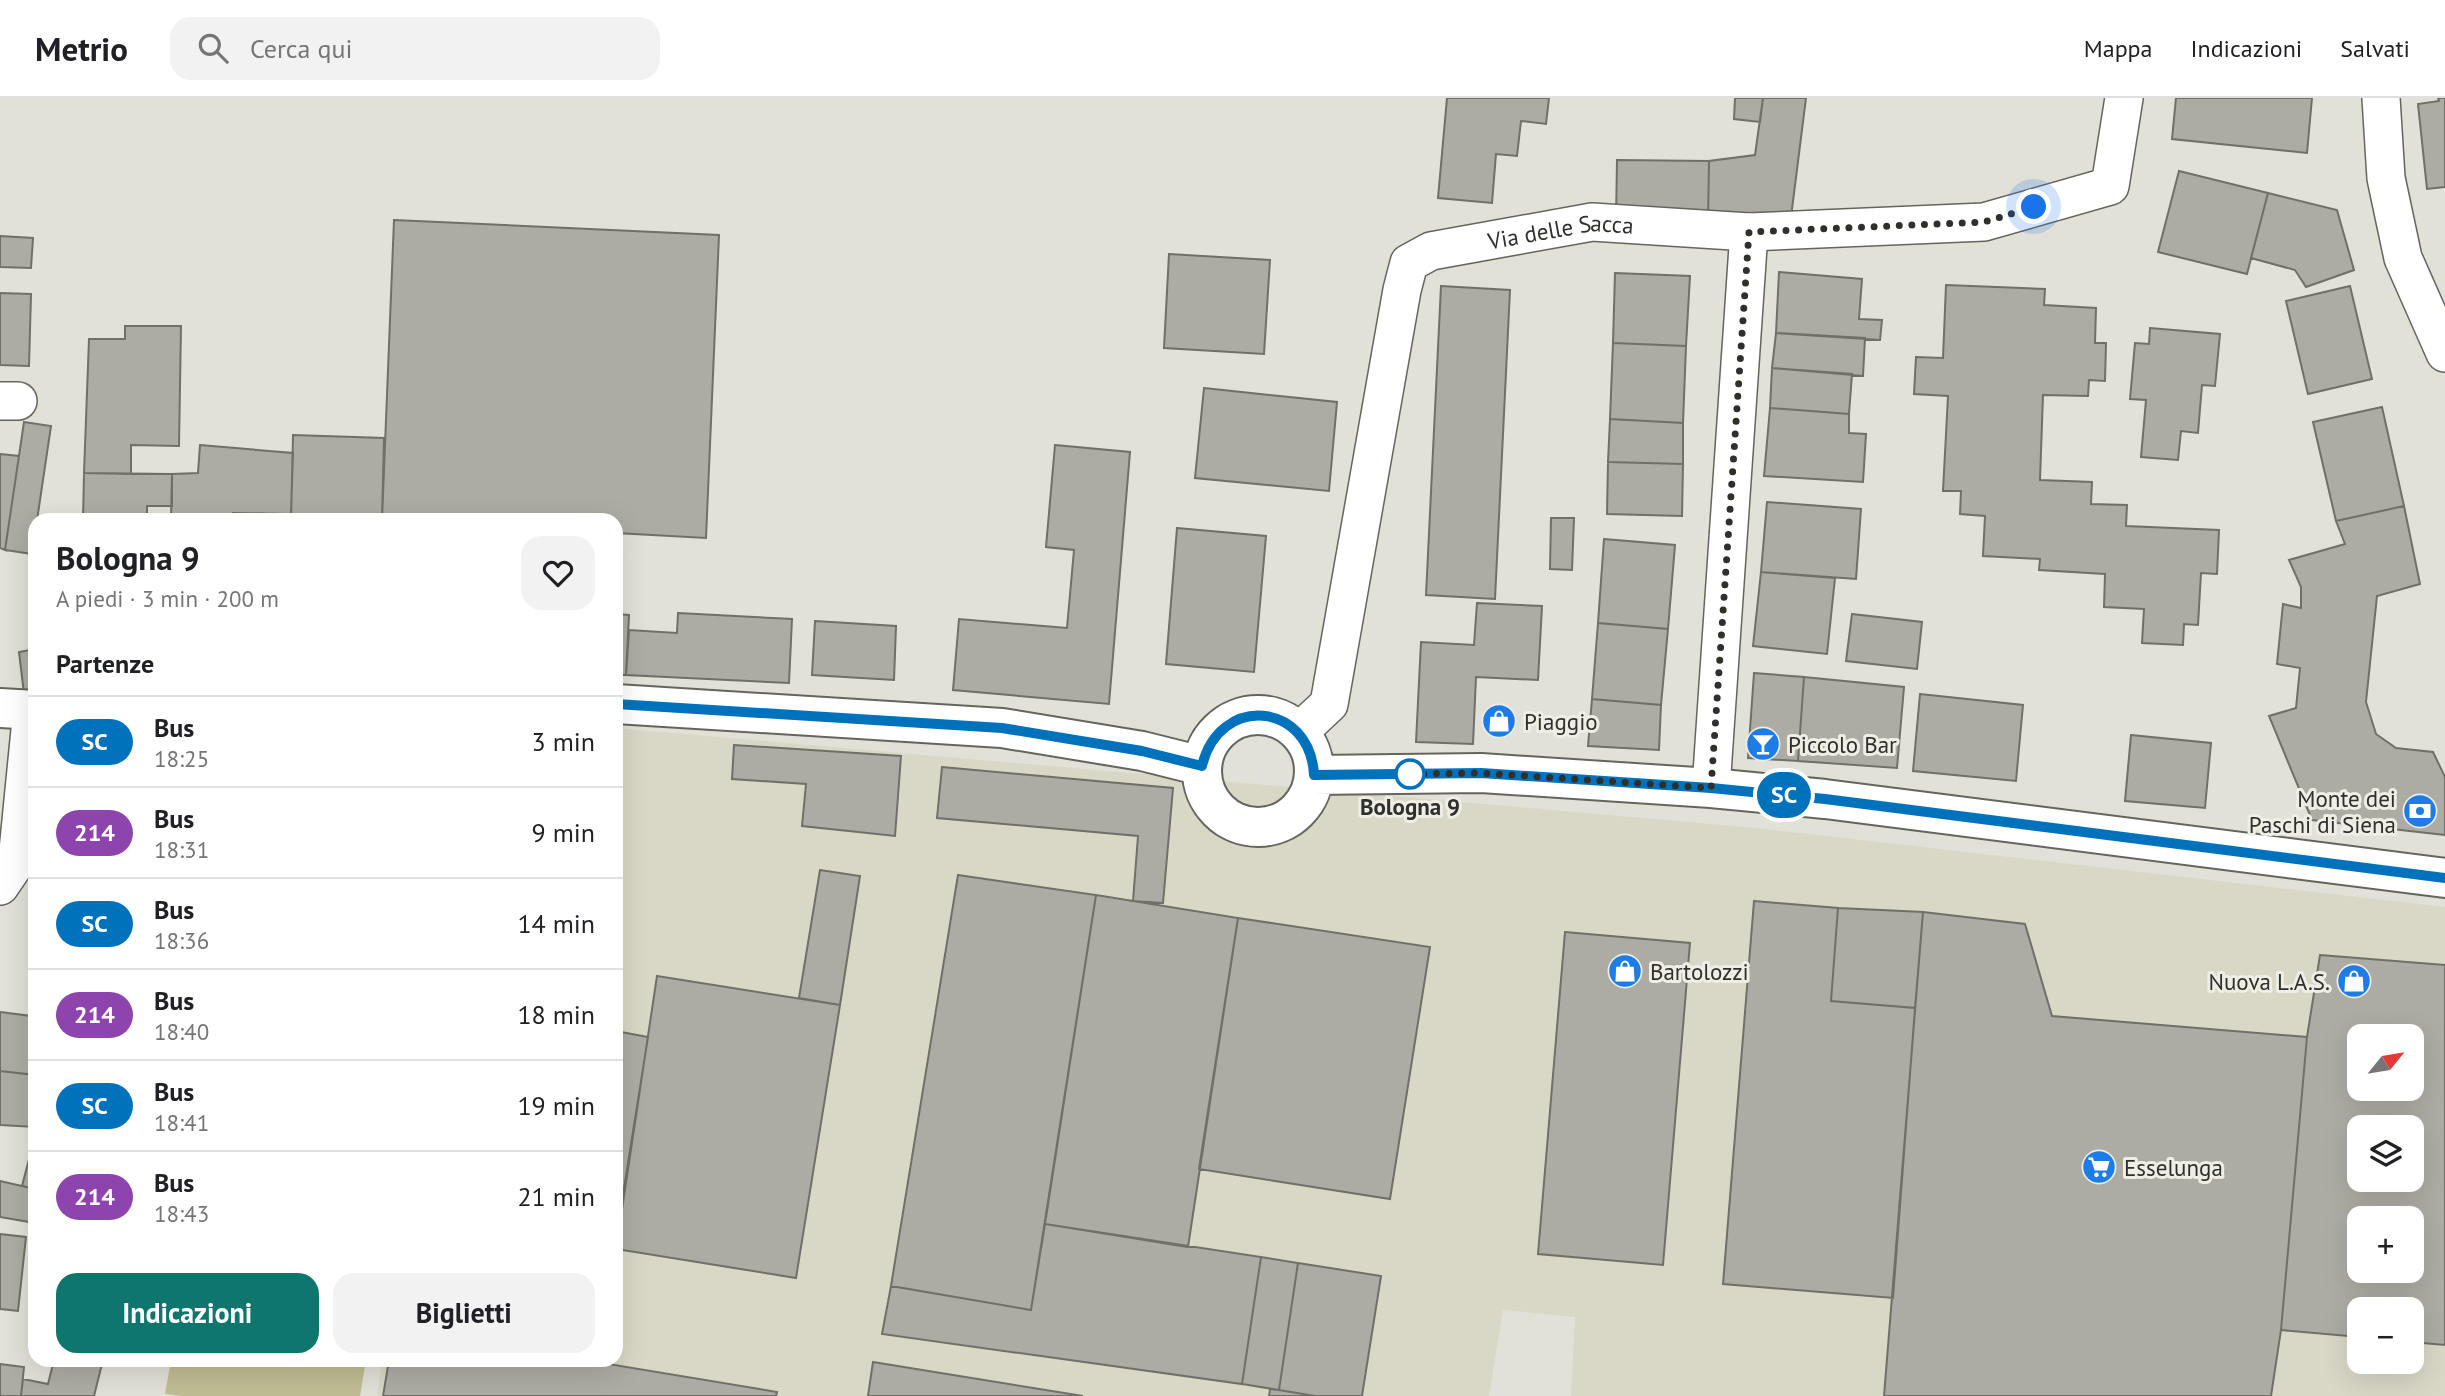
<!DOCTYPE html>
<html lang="it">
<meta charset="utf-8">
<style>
:root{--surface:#fff;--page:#f2f2f2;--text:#202124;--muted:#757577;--line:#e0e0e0;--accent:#0f766e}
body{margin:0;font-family:"PT Sans",sans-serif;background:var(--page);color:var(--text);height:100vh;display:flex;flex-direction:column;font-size:26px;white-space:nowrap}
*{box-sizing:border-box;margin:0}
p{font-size:23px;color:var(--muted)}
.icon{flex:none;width:38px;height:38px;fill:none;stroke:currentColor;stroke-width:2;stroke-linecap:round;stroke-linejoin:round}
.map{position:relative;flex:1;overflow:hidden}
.panel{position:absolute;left:28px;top:415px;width:595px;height:854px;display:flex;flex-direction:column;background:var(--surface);border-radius:21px;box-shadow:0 7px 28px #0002}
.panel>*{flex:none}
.badge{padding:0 14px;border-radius:23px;font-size:24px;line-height:46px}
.needle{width:46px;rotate:60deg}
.fabs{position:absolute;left:2347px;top:926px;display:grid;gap:14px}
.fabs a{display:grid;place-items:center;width:77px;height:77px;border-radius:14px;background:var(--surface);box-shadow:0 7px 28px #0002;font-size:35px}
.you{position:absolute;width:35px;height:35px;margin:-18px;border:5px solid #fff;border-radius:50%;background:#1a73e8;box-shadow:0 0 0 10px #1a73e833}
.map>.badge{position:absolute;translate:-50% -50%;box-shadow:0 0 0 4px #fff}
h2{padding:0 28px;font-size:26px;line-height:63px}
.round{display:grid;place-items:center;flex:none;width:74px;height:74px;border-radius:21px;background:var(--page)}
.overview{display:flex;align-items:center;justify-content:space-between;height:119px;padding:0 28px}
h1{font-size:33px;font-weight:800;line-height:52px}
.cta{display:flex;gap:14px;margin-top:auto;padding:14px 28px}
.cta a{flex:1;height:80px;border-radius:21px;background:var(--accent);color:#fff;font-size:28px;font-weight:800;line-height:80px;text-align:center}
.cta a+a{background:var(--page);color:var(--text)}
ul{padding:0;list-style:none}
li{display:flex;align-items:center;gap:21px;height:91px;padding:0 28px;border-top:2px solid var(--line)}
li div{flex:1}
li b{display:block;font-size:26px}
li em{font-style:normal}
li .badge{min-width:77px;font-weight:700;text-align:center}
header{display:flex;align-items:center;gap:42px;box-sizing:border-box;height:98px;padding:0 35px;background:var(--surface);border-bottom:2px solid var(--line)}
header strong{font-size:33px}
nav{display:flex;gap:38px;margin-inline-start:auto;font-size:24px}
.search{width:490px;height:63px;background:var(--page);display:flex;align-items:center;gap:18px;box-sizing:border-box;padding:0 24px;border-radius:21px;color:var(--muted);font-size:26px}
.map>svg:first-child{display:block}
</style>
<header>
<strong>Metrio</strong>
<div class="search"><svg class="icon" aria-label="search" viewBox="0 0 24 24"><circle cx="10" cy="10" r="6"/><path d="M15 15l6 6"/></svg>Cerca qui</div>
<nav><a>Mappa</a><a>Indicazioni</a><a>Salvati</a></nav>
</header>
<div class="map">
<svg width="2445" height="1298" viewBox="0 0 2445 1298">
<rect width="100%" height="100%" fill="#e1e1d8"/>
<path fill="#d9d8c7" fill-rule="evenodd" d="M616 630 1757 730 2445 809V1298H1571L1575 1219 1503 1212 1489 1298H377L382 1262H616ZM2359 938H2412V990H2359ZM2359 1029H2412V1082H2359ZM2359 1120H2412V1172H2359ZM2359 1211H2412V1264H2359Z"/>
<path fill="#c0bc93" d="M171 1262H366L360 1298H182L165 1296Z"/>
<path fill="#adaca4" stroke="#707068" stroke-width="2" fill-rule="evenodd" d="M1447 0H1549L1546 26 1521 23 1517 58 1496 56 1492 105 1438 100Z
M1735 0H1763L1760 24 1734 21Z
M1763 0H1806L1791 119 1708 122 1709 63 1755 57Z
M2176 0H2312L2307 55 2172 41Z
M2438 0H2445V89L2427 91 2418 6 2439 3Z
M1617 62 1709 63 1708 122 1616 121Z
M2179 73 2268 95 2247 176 2158 154Z
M2268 95 2337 112 2354 172 2306 189 2295 172 2251 160Z
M394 122 719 137 706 440 616 435V422H382Z
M0 138 33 140 31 170 0 169Z
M1169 156 1270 162 1264 256 1164 250Z
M1779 174 1862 181 1859 221 1882 222 1880 242 1776 235Z
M1615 175 1690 178 1686 248 1613 245Z
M1946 187 2045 191 2044 207 2096 210 2095 245H2106L2105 283 2089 282 2088 298 2043 297 2040 382 2092 384 2091 406 2127 407 2126 428 2219 432 2217 476 2201 475 2198 527 2184 526 2183 547 2142 545 2144 511 2104 509 2105 476 2039 472 2040 461 1983 458 1985 418 1960 416 1961 393H1943L1948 298 1914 296 1916 259 1943 260Z
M1441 188 1510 192 1495 501 1426 497Z
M2350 188 2372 281 2308 296 2286 203Z
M0 195 31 196 29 268 0 267Z
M125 228H181L179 348 131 347V376L84 375 89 241H125Z
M2150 230 2220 236 2215 288 2202 287 2198 335 2181 333 2178 362 2141 359 2146 302 2130 301 2135 245 2149 246Z
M1776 235 1865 240 1863 278 1772 270Z
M1613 245 1686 248 1683 325 1610 321Z
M1772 270 1852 276 1849 316 1770 310Z
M1204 290 1337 304 1329 393 1195 380Z
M2382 309 2404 408 2336 423 2313 324Z
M1770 310 1849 316V335L1866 336 1863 384 1764 378Z
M1610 321 1683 325V366L1608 364Z
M24 324 51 328 32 456 5 452Z
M293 337 384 340 382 422H291Z
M200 347 293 355 291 416 233 415V422H171L172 376 198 375Z
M1055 347 1130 354 1109 606 953 592 959 521 1067 530 1074 452 1046 449Z
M0 356 19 358 5 452 0 450Z
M1608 364 1683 366 1682 418 1607 416Z
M84 375 172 376V408H147V422H83Z
M1767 404 1861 411 1856 481 1761 474Z
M2404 408 2420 486 2377 498 2366 604 2376 636 2396 650 2433 654 2445 679V737L2312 722 2269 618 2296 610 2300 570 2277 566 2283 506 2301 510V489L2289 462 2345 446 2336 423Z
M1551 420H1574L1572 472 1550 471Z
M1177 430 1266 438 1254 574 1166 566Z
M1604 441 1675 447 1668 531 1598 525Z
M1761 474 1835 480 1827 556 1753 548Z
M1477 505 1542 508 1538 582 1476 579 1473 646 1416 644 1421 544 1474 547Z
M678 515 792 521 789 585 626 577 629 532 677 535Z
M616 516 629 517 626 577H616Z
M1852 516 1922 524 1917 571 1846 563Z
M815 523 896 528 894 582 812 577Z
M1598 525 1668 531 1661 607 1592 601Z
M35 551V602L25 604 19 554Z
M1754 575 1804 579 1798 663 1748 660Z
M1804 579 1904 589 1897 670 1798 663Z
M1920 596 2023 607 2016 683 1913 673Z
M1592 601 1661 607 1659 652 1588 648Z
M2131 637 2211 645 2205 710 2125 703Z
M734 647 901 658 895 738 802 728 806 686 732 681Z
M942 669 1173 690 1163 805 1133 803 1138 738 937 720Z
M820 772 860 778 840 907 799 900Z
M958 777 1096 797 1031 1212 891 1188Z
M1096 797 1238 820 1188 1149 1045 1126Z
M1754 803 1838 810 1831 903 1915 910 1893 1200 1723 1186Z
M1838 810 1923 814 1915 910 1831 903Z
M1923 814 2025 826 2052 918 2307 939 2281 1232 2271 1298H1884Z
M1238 820 1430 849 1390 1101 1199 1071Z
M1565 834 1690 845 1663 1167 1538 1156Z
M2320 857 2445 867V1247L2412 1244V1211H2359V1239L2281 1232 2307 939ZM2359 938H2412V990H2359ZM2359 1029H2412V1082H2359ZM2359 1120H2412V1172H2359Z
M657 878 840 907 796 1180 616 1151Z
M0 914 31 918V932H35V977L0 973Z
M616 933 648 939 616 1141Z
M0 973 35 977V1029L0 1027Z
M35 1038V1091L22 1088Z
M0 1083 35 1091V1125L0 1119Z
M1045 1126 1261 1159 1242 1286 882 1236 891 1188 1031 1212Z
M0 1136 26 1139 18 1213 0 1211Z
M1261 1159 1298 1165 1279 1292 1242 1286Z
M1298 1165 1381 1178 1362 1298H1315L1279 1292Z
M54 1262H103L94 1298H21L23 1281 48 1286Z
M389 1262H596V1264L777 1294 776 1298H383Z
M873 1264 1083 1298H868Z
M0 1266 24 1269 21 1298H0Z
M1270 1291 1279 1292 1315 1298H1269Z"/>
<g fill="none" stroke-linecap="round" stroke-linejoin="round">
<g stroke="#65655d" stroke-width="40">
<g id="street">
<path d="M2381 0 2386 80 2403 160 2445 255"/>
<path d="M0 303H18"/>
<path id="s1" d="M1299 634 1329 606 1402 192 1409 165 1431 153 1592 124 1749 134 1984 124 2110 88 2124 0"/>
<path d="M1711 690 1749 134"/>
<path d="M0 788 17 763 32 612"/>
</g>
</g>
<g stroke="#65655d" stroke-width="42">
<path id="secondary" d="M616 606 1002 630 1142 653 1202 668
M0 610 35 612
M1202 673a56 56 0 1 1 112 0a56 56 0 1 1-112 0Z
M1314 677 1481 675 1711 690 1825 701 2445 780"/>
</g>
<use href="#street" stroke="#fff" stroke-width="37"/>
<use href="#secondary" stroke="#fff" stroke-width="38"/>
</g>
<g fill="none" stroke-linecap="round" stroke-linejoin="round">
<g stroke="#fff" stroke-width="16">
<path id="line" d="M616 606 1002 630 1142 653 1202 668C1219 596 1310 603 1314 677L1481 675 1711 690 1825 701 2445 780"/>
</g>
<use href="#line" stroke="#0072bc" stroke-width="10"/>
<path stroke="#2f2f2c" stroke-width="7" stroke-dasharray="0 12.6" d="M1410 676H1398L1481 675 1711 690 1749 134 1984 124 2034 109"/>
</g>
<defs>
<g id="shop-disc" transform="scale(1.75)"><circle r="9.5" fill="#1d7ce5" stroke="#efeee5"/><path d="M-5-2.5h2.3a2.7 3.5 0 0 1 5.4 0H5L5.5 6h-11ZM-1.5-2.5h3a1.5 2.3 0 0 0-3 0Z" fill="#fff"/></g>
<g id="bar-disc" transform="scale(1.75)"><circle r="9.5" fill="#1d7ce5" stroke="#efeee5"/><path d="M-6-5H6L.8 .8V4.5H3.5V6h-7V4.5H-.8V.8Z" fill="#fff"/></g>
<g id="bank-disc" transform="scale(1.75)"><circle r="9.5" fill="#1d7ce5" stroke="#efeee5"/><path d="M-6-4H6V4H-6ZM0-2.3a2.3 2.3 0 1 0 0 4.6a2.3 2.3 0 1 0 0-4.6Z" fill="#fff"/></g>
<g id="supermarket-disc" transform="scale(1.75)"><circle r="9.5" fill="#1d7ce5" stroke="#efeee5"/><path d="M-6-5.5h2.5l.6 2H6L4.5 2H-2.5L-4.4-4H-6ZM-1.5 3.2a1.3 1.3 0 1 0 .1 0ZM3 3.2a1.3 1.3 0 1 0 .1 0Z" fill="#fff"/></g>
</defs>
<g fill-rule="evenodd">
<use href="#shop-disc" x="1499" y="623"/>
<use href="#bar-disc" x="1763" y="646"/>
<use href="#bank-disc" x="2420" y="713"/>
<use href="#shop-disc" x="1625" y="873"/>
<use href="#shop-disc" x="2354" y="883"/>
<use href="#supermarket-disc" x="2099" y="1069"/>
</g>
<circle fill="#fff" stroke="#0072bc" stroke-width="3.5" cx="1410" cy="676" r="14"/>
<g text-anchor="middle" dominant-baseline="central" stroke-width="6" stroke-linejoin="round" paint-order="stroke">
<g font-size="23" fill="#2f2f2c" stroke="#efeee5">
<text stroke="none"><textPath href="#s1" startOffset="646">Via delle Sacca</textPath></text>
</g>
<g font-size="23" fill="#2f2f2c" stroke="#efeee5" text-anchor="start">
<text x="1524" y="623">Piaggio</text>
<text x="1788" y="646">Piccolo Bar</text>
<text x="2396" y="700" text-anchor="end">Monte dei<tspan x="2396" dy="26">Paschi di Siena</tspan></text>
<text x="1650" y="873">Bartolozzi</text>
<text x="2330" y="883" text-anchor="end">Nuova L.A.S.</text>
<text x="2124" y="1069">Esselunga</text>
</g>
<g font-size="23" font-weight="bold" fill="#2f2f2c" stroke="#efeee5">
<text x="1410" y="708">Bologna 9</text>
</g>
</g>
</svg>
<div class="fabs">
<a><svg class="needle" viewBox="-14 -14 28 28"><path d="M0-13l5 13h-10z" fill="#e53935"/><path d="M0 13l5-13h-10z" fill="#757577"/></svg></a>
<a><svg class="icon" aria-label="layers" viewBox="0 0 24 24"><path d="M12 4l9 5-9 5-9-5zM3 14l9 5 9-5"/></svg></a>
<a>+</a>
<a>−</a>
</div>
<div class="you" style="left:2034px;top:109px"></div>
<b class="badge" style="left:1784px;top:697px;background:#0072bc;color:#fff">SC</b>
<section class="panel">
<div class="overview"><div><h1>Bologna 9</h1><p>A piedi · 3 min · 200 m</p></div><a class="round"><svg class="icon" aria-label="heart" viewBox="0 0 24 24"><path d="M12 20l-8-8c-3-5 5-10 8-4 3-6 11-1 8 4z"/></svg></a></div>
<h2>Partenze</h2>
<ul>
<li><span class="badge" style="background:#0072bc;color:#fff">SC</span><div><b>Bus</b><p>18:25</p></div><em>3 min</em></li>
<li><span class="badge" style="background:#8e44ad;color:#fff">214</span><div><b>Bus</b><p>18:31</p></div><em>9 min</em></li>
<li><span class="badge" style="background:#0072bc;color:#fff">SC</span><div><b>Bus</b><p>18:36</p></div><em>14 min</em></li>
<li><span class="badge" style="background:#8e44ad;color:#fff">214</span><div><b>Bus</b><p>18:40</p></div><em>18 min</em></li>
<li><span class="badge" style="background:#0072bc;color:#fff">SC</span><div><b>Bus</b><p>18:41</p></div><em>19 min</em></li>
<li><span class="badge" style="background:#8e44ad;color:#fff">214</span><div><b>Bus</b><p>18:43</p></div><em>21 min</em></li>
</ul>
<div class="cta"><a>Indicazioni</a><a>Biglietti</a></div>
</section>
</div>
